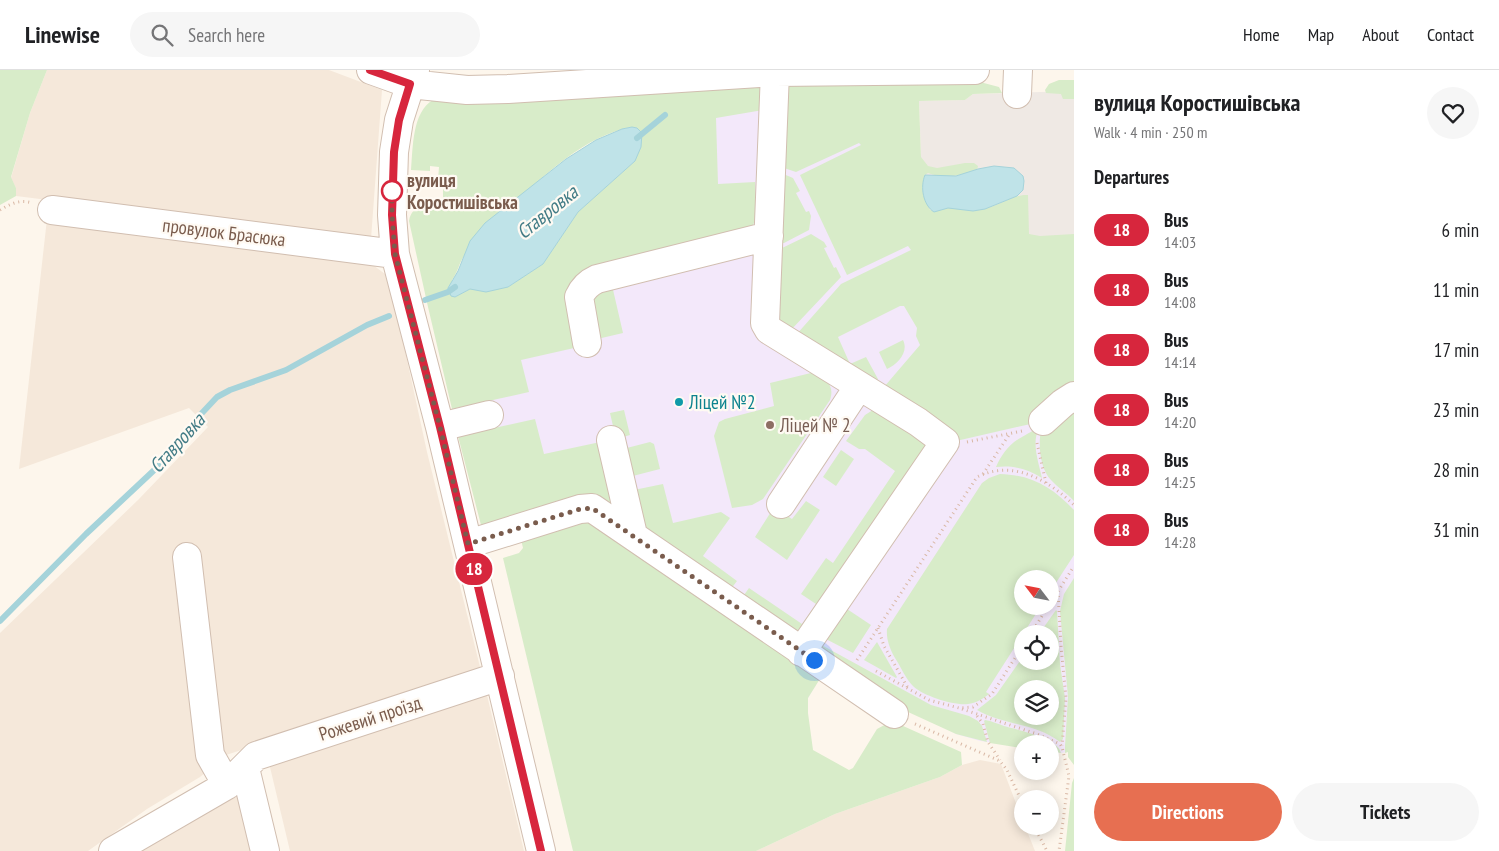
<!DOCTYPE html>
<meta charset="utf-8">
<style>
:root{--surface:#fff;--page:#f6f6f6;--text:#202124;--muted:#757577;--line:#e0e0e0;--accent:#e76f51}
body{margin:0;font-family:"PT Sans Narrow",sans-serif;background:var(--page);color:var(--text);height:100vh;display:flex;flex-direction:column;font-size:19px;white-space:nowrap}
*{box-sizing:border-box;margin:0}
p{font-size:16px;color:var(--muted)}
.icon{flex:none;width:28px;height:28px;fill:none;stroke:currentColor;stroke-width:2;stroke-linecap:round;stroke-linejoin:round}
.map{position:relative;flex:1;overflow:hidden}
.panel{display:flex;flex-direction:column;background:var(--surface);width:425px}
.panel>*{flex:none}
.badge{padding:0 10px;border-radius:16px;font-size:18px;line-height:32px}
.needle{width:32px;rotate:302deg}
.fabs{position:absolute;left:1014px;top:500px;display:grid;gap:10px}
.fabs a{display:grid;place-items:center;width:45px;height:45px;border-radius:50%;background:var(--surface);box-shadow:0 2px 12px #0003;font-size:25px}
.you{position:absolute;width:25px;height:25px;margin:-12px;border:4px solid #fff;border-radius:50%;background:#1a73e8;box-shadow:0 0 0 8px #1a73e833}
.map>.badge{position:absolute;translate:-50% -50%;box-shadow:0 0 0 2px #fff}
h2{padding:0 20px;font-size:19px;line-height:45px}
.round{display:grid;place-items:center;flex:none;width:52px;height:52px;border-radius:26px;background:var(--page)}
.headline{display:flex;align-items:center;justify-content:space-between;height:85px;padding:0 20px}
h1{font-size:24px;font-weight:700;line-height:38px}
.action{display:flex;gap:10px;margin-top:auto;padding:10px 20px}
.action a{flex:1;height:58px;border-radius:30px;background:var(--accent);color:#fff;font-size:20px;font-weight:700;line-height:58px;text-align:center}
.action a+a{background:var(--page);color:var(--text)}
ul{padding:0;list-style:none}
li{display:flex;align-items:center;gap:15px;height:60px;padding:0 20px}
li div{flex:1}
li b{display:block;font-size:19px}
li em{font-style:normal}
li .badge{min-width:55px;font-weight:700;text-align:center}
header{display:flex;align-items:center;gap:30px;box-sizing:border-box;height:70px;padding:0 25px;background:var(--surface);border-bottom:1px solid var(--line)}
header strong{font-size:24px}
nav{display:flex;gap:28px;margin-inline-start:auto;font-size:18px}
.search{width:350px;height:45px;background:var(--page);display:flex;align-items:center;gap:12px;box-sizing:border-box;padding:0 18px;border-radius:28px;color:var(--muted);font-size:19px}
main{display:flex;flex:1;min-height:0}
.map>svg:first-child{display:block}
</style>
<header>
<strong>Linewise</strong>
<div class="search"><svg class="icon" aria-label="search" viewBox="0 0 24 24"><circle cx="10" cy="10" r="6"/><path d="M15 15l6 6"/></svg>Search here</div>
<nav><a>Home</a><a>Map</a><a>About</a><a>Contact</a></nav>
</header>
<main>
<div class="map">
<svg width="1074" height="781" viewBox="0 0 1074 781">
<rect width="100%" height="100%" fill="#fdf6ec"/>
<path fill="#f5e8da" d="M47 0H329L382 20 371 169 302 158 185 147 16 126V118L11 108 30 43Z
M47 149 369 192 389 207 427 382 481 601 457 610 226 685 200 707 147 739 88 781H0V563L138 430 208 357 189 338 19 399Z
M487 625 524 781H290L269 693Z
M980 690 1001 694 1022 749V756H1025L1035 781H756L835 744 940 707 962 695Z
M243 722 258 781H133L152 767Z"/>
<path fill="#efe9e4" d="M1074 21V167L972 214 902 98 921 87 919 31 965 30 973 24Z"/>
<path fill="#f3e8fa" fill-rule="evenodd" d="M850 30 1047 352 1074 399V681L1061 683 1050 682V674H1022V677L980 671 956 664 829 593 808 628 492 359 465 247 704 35ZM1022 509H1050V536H1022ZM1022 564H1050V591H1022ZM1022 619H1050V646H1022Z"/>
<path fill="#d8ecc9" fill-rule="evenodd" d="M0 0H47L30 43 11 107 16 118V126L0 135Z
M1059 10H1074V29H1063L1061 24 1046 23 1045 20 1049 14Z
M980 12 999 17 1002 23 973 24 965 30 919 31 921 87 928 96 937 98 965 93H974L978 96 977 100C961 106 944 109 928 103L925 105V128L930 140C941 142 940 138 949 138 961 138 972 142 984 139 999 136 1013 124 1028 125L1029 164 1040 166 1074 164V321L1035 353 956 371 884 317 920 275 916 266 917 258 904 236H900L838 267 850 294 866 287 878 309 873 316 796 265 841 214 911 180 908 176 847 205 800 105 861 75 859 73 796 102 781 97 787 16 791 15Z
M761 16 763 40 716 48 718 114 755 112 756 146 752 159 593 204 583 276 521 290 529 322 452 339 428 237 409 151C412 133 429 135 443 133V111L438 110 439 97 430 96V101L411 100C413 78 412 42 433 30ZM632 57 637 58 635 91 578 142 543 194 508 217 470 219 455 227 452 210C458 202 459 193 464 186 471 175 484 165 493 156 529 119 579 66 632 57Z
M781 103 793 108 800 121 796 123 806 142 809 141 811 146 809 160 784 173H780Z
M811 164 824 172 827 177 824 178 834 198 836 197 841 207 790 261 779 252 780 179Z
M611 211 623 263 593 270 588 223Z
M903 270C909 282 898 294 887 299L879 282Z
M815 302C826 310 835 315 830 330L763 429 752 435 732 438 714 366 719 352 725 349 774 336 770 313Z
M1074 333V431C1067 423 1058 418 1051 410 1040 399 1038 375 1041 360Z
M876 338 930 372 797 565 739 532 749 518 802 554 816 534 801 524 826 488 833 493 895 401 865 379H859L846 371 865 345Z
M624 340 630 365 616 369 610 343Z
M535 349 544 384 605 371 614 435 495 459 481 455 458 366Z
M1038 356 1039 359C1031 372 1039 394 1042 408 1027 399 1014 395 996 397 1001 385 1010 373 1022 367 1028 363 1033 362 1038 356Z
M650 372 654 374 660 399 625 408 619 380Z
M841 380 854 389 836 416 823 407Z
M1000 404C1032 405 1052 417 1074 440V485L1050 522V509H1022V536H1041L986 622 989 624C983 629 976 633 968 634 955 636 924 626 914 617 906 610 901 597 895 588 890 579 886 569 887 559L982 413 989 408Z
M663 414 673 453 721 442 730 448 703 486 737 511 727 524 645 468 629 421Z
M806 431 820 440 787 490 755 467 774 437 792 449Z
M580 445 823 604 808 628V643L813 680 849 700 853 698 877 659 892 651 961 682 962 695 940 707 835 744 756 781H573L503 488 519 483 523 478 520 465Z
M1074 508V695L1068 687V682L1065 683V676L1068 627 1060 541 1064 524Z
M841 535 871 555 853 583 820 566Z
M1056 540 1057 541 1060 594 1065 628 1063 669 1060 672C1036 653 1002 655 977 640L996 625 1022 588V591H1050V564H1039ZM1022 619H1050V646H1022Z
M877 572 897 607 896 608 864 590Z
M818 573 931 635 969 646 978 651 982 656 987 672 956 664 895 636 822 588Z
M985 650C992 651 998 654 1004 656 1018 660 1058 668 1061 683L1050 682V674H1022V678L990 673 984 651Z
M1074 708V781H1065L1072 713Z"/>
<path fill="#bfe3e8" stroke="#a5d3da" d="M632 57 637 58 642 63 641 77 635 91 578 142 543 194 508 217 486 222 470 219 455 227 451 226 448 218 458 201 470 171 485 153 566 89 596 70 622 59Z
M994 96 1014 98 1023 106 1024 111 1023 120 1017 126 985 139 973 141 948 138 934 142C923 135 920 117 925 105L956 106 978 99Z"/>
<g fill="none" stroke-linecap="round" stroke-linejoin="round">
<path stroke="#a5d3da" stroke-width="6" d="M637 68 665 45
M425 230 448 222 455 217
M0 551 86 464 166 389 202 343 217 327 230 320 286 300 367 255 389 246"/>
<g stroke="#d1beb0" stroke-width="30">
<path id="minor" d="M371 0 410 14 467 20 508 19 775 2 975 0
M415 0 399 50 394 82 392 145 395 184 440 357 541 781
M775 2 765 253 769 260 918 352 945 372 801 582
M1017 24 1018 0
M52 140 395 184
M587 273 579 227C583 218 588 213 597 209L769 166
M1043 351 1063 333 1074 326
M440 357 489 345
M611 370 633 465
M781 434 859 316
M468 474 580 439 592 438 894 644
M187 487 210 685 227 715
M245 698 265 781
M113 781 227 715 256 686 500 606"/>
</g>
<path stroke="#d9b8a5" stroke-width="3" stroke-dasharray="1 4" stroke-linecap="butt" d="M0 140C10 134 20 129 32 133
M967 372 1022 361
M1037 373 1046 413
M983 404 1009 365
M1058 521 1061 576 1066 628 1062 676
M1050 534 1074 496
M878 558 884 576 908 618
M1031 564 1048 536
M857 590 977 407C1013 389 1048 410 1074 435
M876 601 929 630 959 638 973 637 992 624 1022 577
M962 639 1037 664 1060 674 1062 677 1069 706 1059 781
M977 646 983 654 988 672 1000 690
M915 654 1000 691 1007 700 1022 732
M1034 756 1047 781"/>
<use href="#minor" stroke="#fff" stroke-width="28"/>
</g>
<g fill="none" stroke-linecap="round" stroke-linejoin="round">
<g stroke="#fff" stroke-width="11">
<path id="line" d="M370 0 410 14 399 50 394 82 392 145 395 184 440 357 541 781"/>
</g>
<use href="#line" stroke="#d7263d" stroke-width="8"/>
<path stroke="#7a5c4d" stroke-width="5" stroke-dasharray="0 9" d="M392 121V117V145L395 184 440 357 468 474 580 439 592 438 814 590"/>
</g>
<circle fill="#fff" stroke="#d7263d" stroke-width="2.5" cx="392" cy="121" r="10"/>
<circle fill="#0f9aa8" stroke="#fffaf3" stroke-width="2" cx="679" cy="332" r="5"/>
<circle fill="#8d6e63" stroke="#fffaf3" stroke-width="2" cx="770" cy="355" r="5"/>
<g text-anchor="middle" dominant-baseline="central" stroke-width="4.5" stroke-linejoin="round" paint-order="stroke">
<g font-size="19" font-weight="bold" fill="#7a5c4d" stroke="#fffaf3" text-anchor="start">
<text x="407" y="110">вулиця<tspan x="407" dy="22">Коростишівська</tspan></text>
</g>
<g font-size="19" fill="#7a5c4d" stroke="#fffaf3">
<text transform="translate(224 162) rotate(7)">провулок Брасюка</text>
<text transform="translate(370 648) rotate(-18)">Рожевий проїзд</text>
</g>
<g font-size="19" fill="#0d838f" stroke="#fffaf3" text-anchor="start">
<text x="689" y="332">Ліцей №2</text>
</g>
<g font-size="19" fill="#785e54" stroke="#fffaf3" text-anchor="start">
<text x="780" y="355">Ліцей № 2</text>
</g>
<g font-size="20" font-style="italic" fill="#437c86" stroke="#fffaf3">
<text transform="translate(547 142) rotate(-39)">Ставровка</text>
<text transform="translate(177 373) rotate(-48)">Ставровка</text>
</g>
</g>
</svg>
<div class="fabs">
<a><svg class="needle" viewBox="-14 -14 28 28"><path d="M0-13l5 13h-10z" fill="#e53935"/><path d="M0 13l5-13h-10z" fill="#757577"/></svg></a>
<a><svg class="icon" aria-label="locate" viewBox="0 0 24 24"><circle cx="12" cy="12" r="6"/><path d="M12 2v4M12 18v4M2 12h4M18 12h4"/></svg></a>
<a><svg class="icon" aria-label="layers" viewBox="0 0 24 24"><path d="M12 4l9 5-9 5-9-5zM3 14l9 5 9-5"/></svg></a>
<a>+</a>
<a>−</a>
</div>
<div class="you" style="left:814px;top:590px"></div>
<b class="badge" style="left:474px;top:499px;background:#d7263d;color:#fff">18</b>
</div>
<section class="panel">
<div class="headline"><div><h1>вулиця Коростишівська</h1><p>Walk · 4 min · 250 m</p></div><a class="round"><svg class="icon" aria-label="heart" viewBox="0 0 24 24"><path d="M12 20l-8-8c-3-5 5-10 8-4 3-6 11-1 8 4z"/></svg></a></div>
<h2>Departures</h2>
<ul>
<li><span class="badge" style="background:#d7263d;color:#fff">18</span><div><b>Bus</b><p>14:03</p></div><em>6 min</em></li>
<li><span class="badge" style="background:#d7263d;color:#fff">18</span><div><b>Bus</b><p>14:08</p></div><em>11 min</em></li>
<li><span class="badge" style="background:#d7263d;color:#fff">18</span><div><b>Bus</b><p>14:14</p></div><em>17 min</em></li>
<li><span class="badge" style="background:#d7263d;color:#fff">18</span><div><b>Bus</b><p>14:20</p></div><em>23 min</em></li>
<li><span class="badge" style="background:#d7263d;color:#fff">18</span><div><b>Bus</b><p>14:25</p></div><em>28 min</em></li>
<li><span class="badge" style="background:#d7263d;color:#fff">18</span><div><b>Bus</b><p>14:28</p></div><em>31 min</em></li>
</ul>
<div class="action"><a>Directions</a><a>Tickets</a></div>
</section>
</main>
